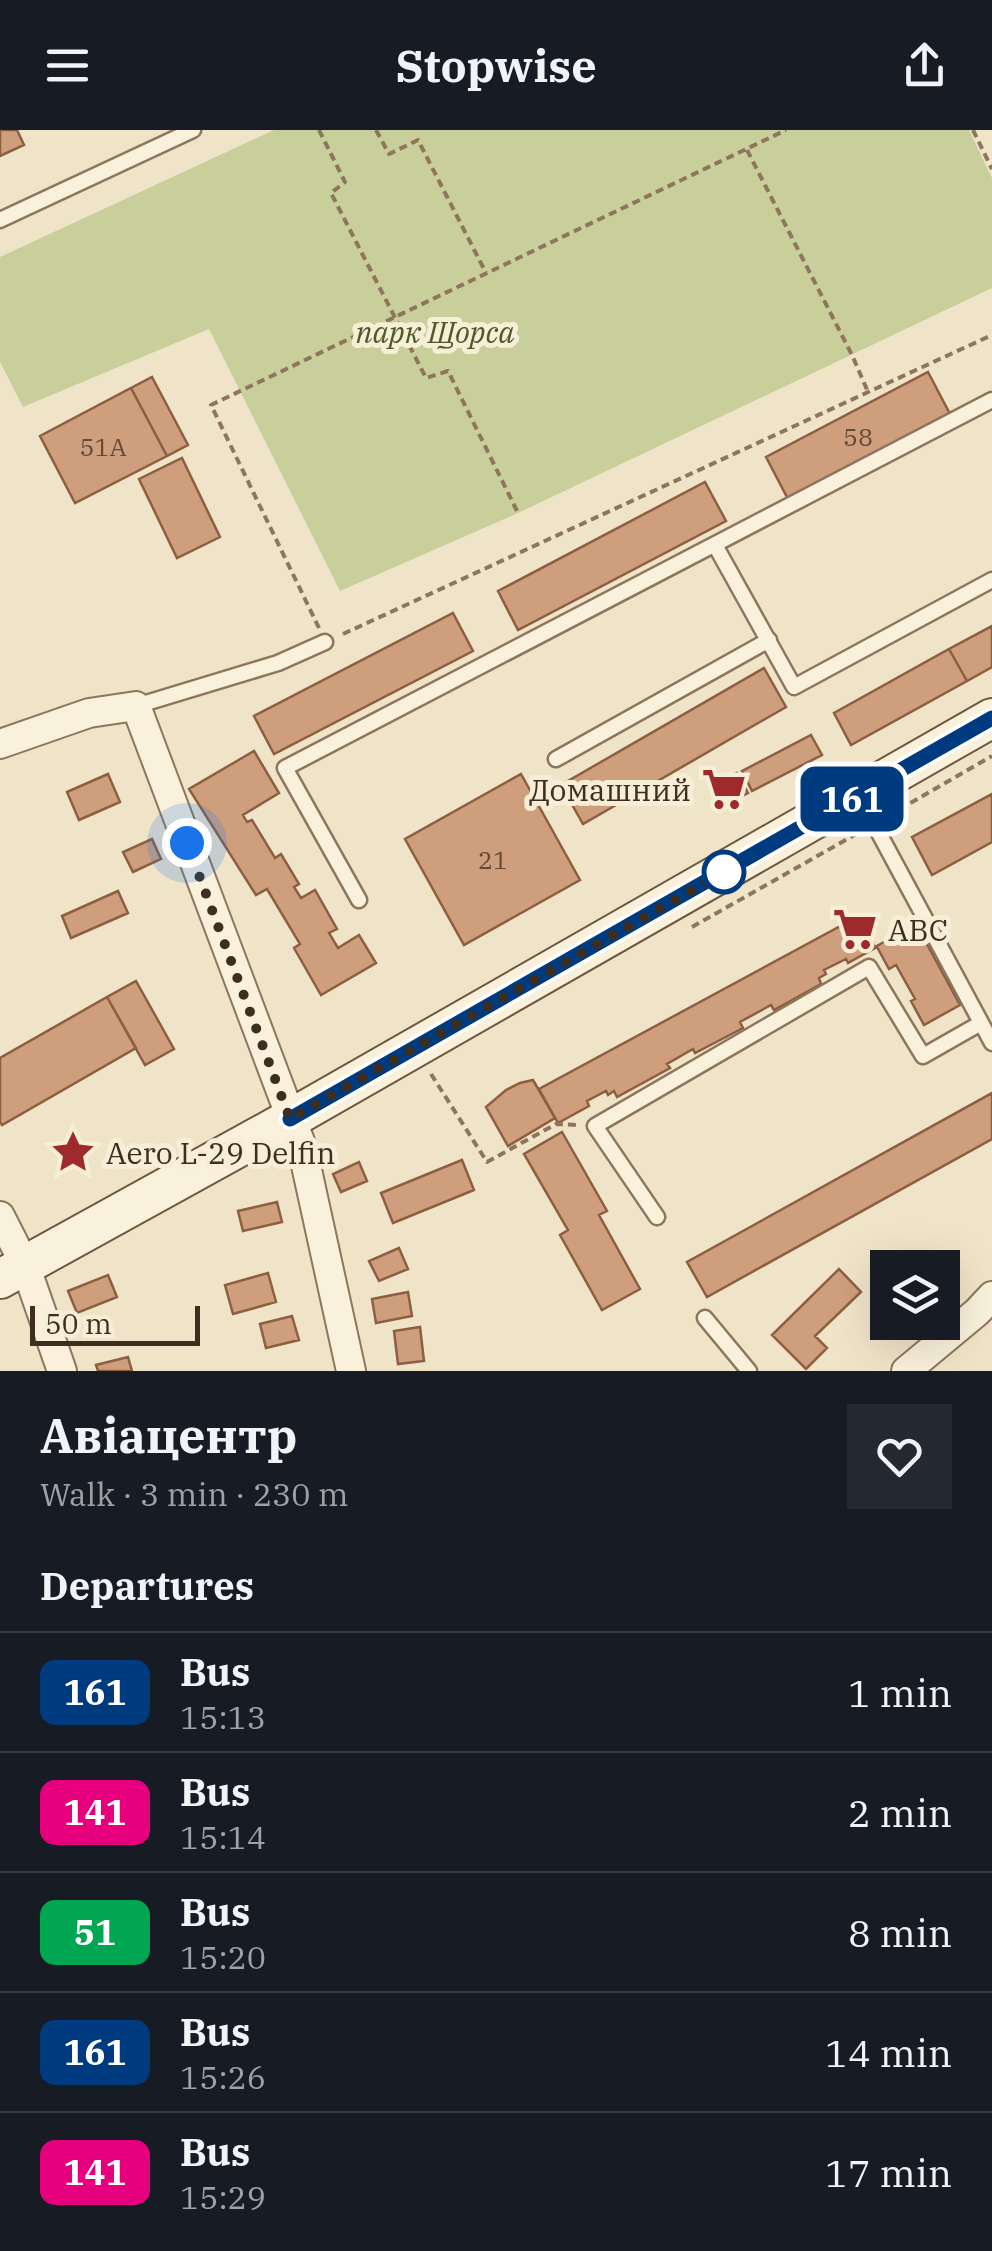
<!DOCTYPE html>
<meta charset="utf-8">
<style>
:root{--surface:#171b24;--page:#242831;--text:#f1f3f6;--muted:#9ea1a6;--line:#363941}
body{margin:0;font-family:"IBM Plex Serif",serif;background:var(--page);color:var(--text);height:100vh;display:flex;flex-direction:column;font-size:38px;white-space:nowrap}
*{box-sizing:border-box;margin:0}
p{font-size:32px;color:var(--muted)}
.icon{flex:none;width:55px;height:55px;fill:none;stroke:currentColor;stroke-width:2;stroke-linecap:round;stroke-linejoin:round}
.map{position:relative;height:1241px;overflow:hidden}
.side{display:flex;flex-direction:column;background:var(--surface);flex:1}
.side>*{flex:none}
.badge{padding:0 20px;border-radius:15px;font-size:35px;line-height:65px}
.fabs{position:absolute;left:870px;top:1120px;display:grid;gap:20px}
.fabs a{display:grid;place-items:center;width:90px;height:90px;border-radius:0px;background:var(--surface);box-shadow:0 10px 40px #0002;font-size:50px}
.scale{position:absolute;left:30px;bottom:25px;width:170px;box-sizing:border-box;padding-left:10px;border:5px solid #3d2e20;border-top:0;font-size:28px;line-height:35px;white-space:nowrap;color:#3d2e20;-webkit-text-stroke:8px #f7eed8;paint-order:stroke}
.you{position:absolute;width:50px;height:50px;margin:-25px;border:8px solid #fff;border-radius:50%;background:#1a73e8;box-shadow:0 0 0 15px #1a73e833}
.map>.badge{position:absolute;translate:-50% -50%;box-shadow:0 0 0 5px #fff}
h2{padding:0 40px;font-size:38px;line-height:90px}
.round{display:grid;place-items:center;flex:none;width:105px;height:105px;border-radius:0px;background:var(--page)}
.overview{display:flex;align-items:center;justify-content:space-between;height:170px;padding:0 40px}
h1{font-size:48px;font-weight:800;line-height:75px}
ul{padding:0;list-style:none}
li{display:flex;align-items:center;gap:30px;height:120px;padding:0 40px;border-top:2px solid var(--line)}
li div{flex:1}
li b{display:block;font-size:38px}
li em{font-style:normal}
li .badge{min-width:110px;font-weight:700;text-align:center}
header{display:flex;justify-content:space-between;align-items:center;height:130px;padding:0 40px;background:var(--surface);font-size:45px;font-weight:800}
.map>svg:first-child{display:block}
</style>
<header><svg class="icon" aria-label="menu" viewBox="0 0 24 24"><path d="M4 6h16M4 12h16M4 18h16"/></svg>Stopwise<svg class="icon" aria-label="share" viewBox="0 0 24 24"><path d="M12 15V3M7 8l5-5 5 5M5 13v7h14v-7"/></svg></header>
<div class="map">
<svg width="992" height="1241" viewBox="0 0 992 1241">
<rect width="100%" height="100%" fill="#f0e4c8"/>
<path fill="#c9cf9b" d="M274 0H969L992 48V158L518 383 340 461 209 199 23 277 0 232V127Z"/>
<path fill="#cf9f7d" stroke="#8d5f41" stroke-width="2.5" d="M0 0H17L24 15 0 26Z
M928 242 950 284 788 369 766 327Z
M152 247 188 315 167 326 131 258Z
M131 258 167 326 75 373 40 306Z
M182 328 220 407 177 428 139 349Z
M705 352 726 391 518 500 498 461Z
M453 483 473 521 274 624 254 586Z
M992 496V537L967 551 949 519Z
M949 519 967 551 851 615 834 583Z
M764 538 786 577 583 694 561 655Z
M811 605 822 625 752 661 742 641Z
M254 621 279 663 243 685 247 692 252 690 275 728 281 724 299 754 294 757 301 768 315 760 337 799 329 803 338 818 359 805 376 833 321 865 294 818 300 814 267 759 256 765 189 659Z
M737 643 748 663 724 675 713 655Z
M108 644 120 672 79 690 67 662Z
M521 644 580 750 464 815 405 709Z
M992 664V712L932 745 912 707Z
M152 709 161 729 133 742 123 722Z
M118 761 128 783 71 808 62 786Z
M859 786 875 817 916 794 960 875 924 895 911 871 915 869 896 835 889 839 877 817 848 833 846 829 824 840 826 844 819 848 821 854 774 880 771 875 740 892 743 898 695 923 693 919 667 934 670 938 617 967 614 961 608 965 606 961 587 971 589 976 558 993 539 959Z
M136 851 174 919 145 935 107 867Z
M107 867 136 918 2 995 0 992V928Z
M533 950 555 988 508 1016 486 977 506 960 520 953Z
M992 963V1009L707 1167 687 1132Z
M562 1002 607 1081 599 1085 640 1159 602 1180 560 1105 568 1100 524 1024Z
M462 1030 474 1060 393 1093 381 1063Z
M359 1032 367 1051 341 1062 333 1044Z
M277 1072 282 1092 243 1101 238 1081Z
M399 1118 408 1139 379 1151 369 1131Z
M839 1139 861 1162 815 1206 827 1218 806 1239 772 1205Z
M268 1143 276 1172 233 1184 225 1155Z
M108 1145 117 1167 77 1183 68 1161Z
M408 1162 412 1186 376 1193 372 1169Z
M292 1186 299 1210 266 1218 260 1194Z
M420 1197 424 1231 398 1234 394 1201Z
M128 1227 132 1241H98L96 1235Z"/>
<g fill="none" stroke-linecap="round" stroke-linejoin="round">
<g stroke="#8d765c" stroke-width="19">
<path id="service" d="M0 90 193 0
M715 415 794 557 992 450
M136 576 278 533 325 512
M556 629 769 510
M859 666 992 913
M359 770 285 638 992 270
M657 1087 595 996 869 837 923 926 981 893
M705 1188 749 1241"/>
</g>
<g stroke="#8d765c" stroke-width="32">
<path id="minor" d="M0 614 89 583 136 576 302 1017 351 1241
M0 1086 25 1135 62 1241
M906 1241 977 1182 992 1166"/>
</g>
<g stroke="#6f573f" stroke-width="42">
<path id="secondary" d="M0 1149 290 989 992 588"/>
</g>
<path stroke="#8d765c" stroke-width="4" stroke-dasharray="8 5" stroke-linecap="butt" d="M319 0 345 52 331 63 426 248 448 241 518 383
M376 0 389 24 418 10 486 143
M973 0 992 39
M747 20 852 225 868 262
M319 498 211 275 786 0
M343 504 992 205
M888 686 992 626
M692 797 858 703
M431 944 487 1032 556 994 578 995"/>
<use href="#service" stroke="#faf1dc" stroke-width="14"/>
<use href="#minor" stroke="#faf1dc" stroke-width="28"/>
<use href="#secondary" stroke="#faf1dc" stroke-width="38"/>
</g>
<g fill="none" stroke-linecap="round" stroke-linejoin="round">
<g stroke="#fff" stroke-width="22">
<path id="line" d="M290 989 992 588"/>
</g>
<use href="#line" stroke="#003b80" stroke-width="15"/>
<path stroke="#3d2e20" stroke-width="10" stroke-dasharray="0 18" d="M187 713 290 989 724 742"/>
</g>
<defs>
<g id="supermarket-bare" transform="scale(3.45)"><path d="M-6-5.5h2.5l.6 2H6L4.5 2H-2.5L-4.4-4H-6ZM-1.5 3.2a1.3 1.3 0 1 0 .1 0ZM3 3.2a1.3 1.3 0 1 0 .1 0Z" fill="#9e2a2b" stroke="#f7eed8" stroke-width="2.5" paint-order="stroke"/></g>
<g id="sight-bare" transform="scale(3.45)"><path d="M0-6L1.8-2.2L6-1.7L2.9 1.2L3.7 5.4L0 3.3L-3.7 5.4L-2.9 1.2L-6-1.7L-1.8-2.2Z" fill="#9e2a2b" stroke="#f7eed8" stroke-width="2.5" paint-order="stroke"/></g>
</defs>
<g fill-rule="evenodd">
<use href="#supermarket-bare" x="724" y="659"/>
<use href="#supermarket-bare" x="855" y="799"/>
<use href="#sight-bare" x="73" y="1022"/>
</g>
<circle fill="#fff" stroke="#003b80" stroke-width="5" cx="724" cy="742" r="20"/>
<g text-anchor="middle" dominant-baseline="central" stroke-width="10" stroke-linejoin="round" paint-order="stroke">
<g font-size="25" fill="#624a37">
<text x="858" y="306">58</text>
<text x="103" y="316">51А</text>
<text x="493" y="729">21</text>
</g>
<g font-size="30" font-style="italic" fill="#4d5a26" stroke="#f7eed8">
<text x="435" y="201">парк Щорса</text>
</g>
<g font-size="30" fill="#3d2e20" stroke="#f7eed8" text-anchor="start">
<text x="691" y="659" text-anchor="end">Домашний</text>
<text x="888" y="799">ABC</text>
<text x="106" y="1022">Aero L-29 Delfin</text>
</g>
</g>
</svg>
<div class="fabs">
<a><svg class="icon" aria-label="layers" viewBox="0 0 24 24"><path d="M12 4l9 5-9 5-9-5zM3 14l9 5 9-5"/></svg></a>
</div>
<div class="scale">50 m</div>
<div class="you" style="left:187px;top:713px"></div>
<b class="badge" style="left:852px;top:669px;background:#003b80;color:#fff">161</b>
</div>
<section class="side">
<div class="overview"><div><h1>Авіацентр</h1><p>Walk · 3 min · 230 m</p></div><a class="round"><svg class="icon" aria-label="heart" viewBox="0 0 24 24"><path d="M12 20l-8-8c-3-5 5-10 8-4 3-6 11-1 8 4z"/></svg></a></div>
<h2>Departures</h2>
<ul>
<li><span class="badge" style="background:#003b80;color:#fff">161</span><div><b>Bus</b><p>15:13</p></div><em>1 min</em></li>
<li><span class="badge" style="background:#e6007e;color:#fff">141</span><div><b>Bus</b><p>15:14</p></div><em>2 min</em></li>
<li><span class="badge" style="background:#00a651;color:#fff">51</span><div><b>Bus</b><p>15:20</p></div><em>8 min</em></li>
<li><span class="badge" style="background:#003b80;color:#fff">161</span><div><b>Bus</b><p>15:26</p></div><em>14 min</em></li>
<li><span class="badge" style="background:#e6007e;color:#fff">141</span><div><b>Bus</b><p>15:29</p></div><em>17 min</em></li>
</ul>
</section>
